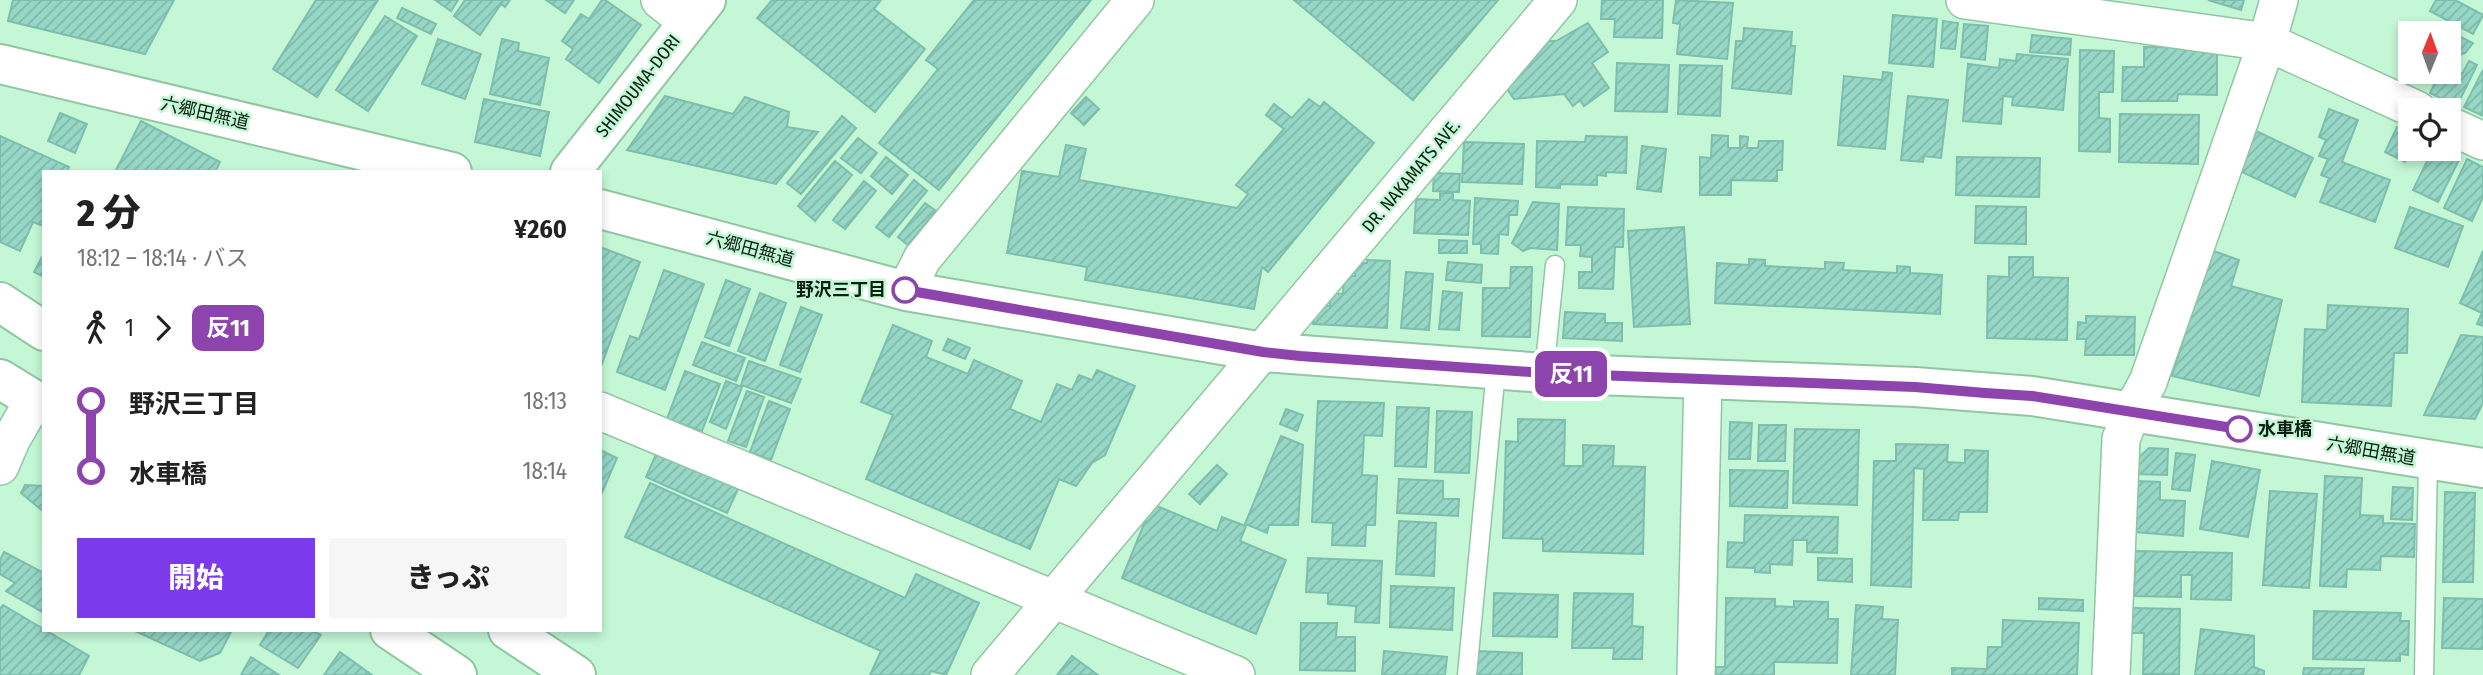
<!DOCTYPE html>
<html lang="ja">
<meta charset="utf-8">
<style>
:root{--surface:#fff;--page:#f6f6f6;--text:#222;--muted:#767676;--accent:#7c3aed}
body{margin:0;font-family:"Fira Sans Condensed","Noto Sans JP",sans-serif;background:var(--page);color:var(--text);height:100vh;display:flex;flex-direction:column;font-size:26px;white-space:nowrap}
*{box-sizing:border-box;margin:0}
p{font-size:23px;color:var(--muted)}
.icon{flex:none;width:38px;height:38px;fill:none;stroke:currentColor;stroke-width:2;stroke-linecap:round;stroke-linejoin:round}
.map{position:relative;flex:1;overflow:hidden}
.drawer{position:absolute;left:42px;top:170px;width:560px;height:462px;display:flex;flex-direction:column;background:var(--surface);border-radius:0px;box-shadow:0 4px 10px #0003}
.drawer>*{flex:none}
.badge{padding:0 14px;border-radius:10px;font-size:24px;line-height:46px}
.needle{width:46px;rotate:1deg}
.buttons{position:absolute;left:2398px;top:21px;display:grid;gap:14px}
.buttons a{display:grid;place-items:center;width:63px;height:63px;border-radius:0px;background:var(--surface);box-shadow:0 4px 10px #0003;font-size:35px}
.map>.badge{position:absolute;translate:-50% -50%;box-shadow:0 0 0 4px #fff}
.legs{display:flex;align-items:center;gap:10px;height:77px;padding:0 35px;font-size:23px}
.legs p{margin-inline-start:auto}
.summary{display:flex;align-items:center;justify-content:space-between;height:119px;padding:0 35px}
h1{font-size:38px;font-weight:800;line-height:52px}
.button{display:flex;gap:14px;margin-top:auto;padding:14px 35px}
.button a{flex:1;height:80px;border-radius:0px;background:var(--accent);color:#fff;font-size:28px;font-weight:800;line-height:80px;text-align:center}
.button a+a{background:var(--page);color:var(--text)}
ul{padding:0 35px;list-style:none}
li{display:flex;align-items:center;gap:24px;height:70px;font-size:26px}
li i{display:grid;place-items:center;width:10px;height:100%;margin:0 9px;background:currentColor}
li i::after{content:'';width:18px;height:18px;margin:-9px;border:5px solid;border-radius:50%;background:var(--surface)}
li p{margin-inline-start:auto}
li:first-child i{background:linear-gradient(#0000 50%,currentColor 0)}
li:last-child i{background:linear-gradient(currentColor 50%,#0000 0)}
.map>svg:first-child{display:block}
</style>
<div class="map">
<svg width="2483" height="675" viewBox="0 0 2483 675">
<defs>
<pattern id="building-hatch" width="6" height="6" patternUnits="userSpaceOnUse" patternTransform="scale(1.75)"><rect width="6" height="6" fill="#96d7c6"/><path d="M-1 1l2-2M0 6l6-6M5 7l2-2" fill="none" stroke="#80b8a9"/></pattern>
</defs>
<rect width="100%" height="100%" fill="#c3f7d5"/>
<path fill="url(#building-hatch)" stroke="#7ebead" stroke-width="2" d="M13 0H174L145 54 8 21Z
M316 0H378L317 97 273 69Z
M435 0H458L451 11Z
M465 0H510L505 7 501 4 480 35 454 16Z
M546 0H574L565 13Z
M602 0H605L641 25 599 83 566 59 573 49 562 41 581 14 589 19Z
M772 0H881L874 9 925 49 875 112 757 18Z
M974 0H1091L939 190 879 143 938 69 926 60Z
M1294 0H1498L1413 100Z
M1602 0H1663L1662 38 1614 37 1615 19H1601Z
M1676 0 1733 3 1727 59 1677 54 1680 24 1673 23Z
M2208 0H2244L2241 10Z
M2436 0H2455L2483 15 2473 34 2430 11Z
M402 8 436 24 431 34 397 18Z
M1893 15 1937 19 1933 67 1889 63Z
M385 16 417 36 368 111 336 90Z
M1943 21 1958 23 1955 49 1941 48Z
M1588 23 1608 52 1592 63 1609 88 1584 106 1580 100 1573 106 1564 94 1514 99 1507 89 1549 41H1556Z
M1964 24 1988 26 1985 60 1961 57Z
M2436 25 2473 43 2465 53 2448 60V33H2432Z
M1744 28 1792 32 1791 46H1795L1791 94 1732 88 1736 41H1743Z
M2032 35 2071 39 2070 55 2030 52Z
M438 39 481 54 465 99 422 84Z
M502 39 519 43 518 51 549 58 540 105 490 94Z
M2144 47 2217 48V95L2178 94 2177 101H2122L2123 67H2144Z
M2080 50 2114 51 2113 92H2099V118L2110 119V152L2079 151Z
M2017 54 2068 59 2063 110 2012 105 2013 97 2003 96 2001 124 1963 121 1968 64 1999 68 2000 59 2016 61Z
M2469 61 2477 65 2457 106 2430 93 2440 72H2448V67L2462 74Z
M1617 63 1669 65 1667 112 1615 111Z
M1680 65 1722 66 1720 116 1678 114Z
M2483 70V116L2464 107Z
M1883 72 1892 73 1885 149 1838 145 1844 76 1882 80Z
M665 96 733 114 745 97 789 112 787 127 818 132 776 184 627 150Z
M1908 96 1948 100 1941 158 1924 156 1923 162 1901 160Z
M1086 97 1099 109 1084 125 1071 113Z
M484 99 549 112 540 156 475 142Z
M1309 99 1320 107 1324 102 1374 143 1268 272 1262 267 1254 309 1085 280 1087 267 1007 253 1022 171 1059 177 1066 145 1086 149 1079 180 1237 208 1248 194 1236 185 1284 129 1266 115 1274 104 1292 118Z
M2329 109 2358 120 2342 162 2390 180 2375 222 2320 202 2329 178 2321 175 2328 159 2319 156 2326 140 2319 137Z
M60 113 87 124 75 153 48 141Z
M2120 114 2199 115 2198 164 2119 162Z
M842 116 856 128 801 194 787 183Z
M141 121 220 162 215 172H115Z
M2397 127 2410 133V149H2412L2405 162 2385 152Z
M2256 131 2313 158 2295 197 2238 170Z
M1712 135 1728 136V148H1740V136L1748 137 1747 148H1758L1759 141H1783L1782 170H1777V181L1731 180V195H1700V157L1711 158Z
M0 136 69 167 67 172H44V223L43 226 33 222 20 251 0 242Z
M1586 136 1627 137 1626 173 1606 172V176L1597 175V185L1560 184V188L1536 187 1537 141 1585 142Z
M858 138 877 153 861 173 841 158Z
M1464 142 1524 144 1522 184 1462 182Z
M1642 146 1666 149 1661 192 1637 189Z
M2433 149H2441L2460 158 2438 202 2413 190Z
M886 157 908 175 892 194 871 176Z
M1957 157 2040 158 2039 197 1956 195Z
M2467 159 2483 167V197L2472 221 2444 208Z
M835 161 852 175 815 221 798 206Z
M1434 173 1460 174 1459 192 1433 191Z
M914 180 927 191 889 237 876 227Z
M864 181 876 191 845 229 833 220Z
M1440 193H1453V200L1470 201 1468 235 1414 233 1416 199 1440 200Z
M1475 198 1518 201 1517 215H1509L1508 235 1499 234 1498 254 1481 253V244H1473Z
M1533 202 1559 204 1557 250 1530 248 1523 251 1512 243Z
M925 203 936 211 908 245 898 237Z
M1976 206 2026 207V244L1975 243Z
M1568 207 1624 209 1623 247H1615L1613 289 1579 288V272H1592V257L1580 256 1581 245H1566Z
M2410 207 2463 226 2448 267 2395 248Z
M1684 227 1690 324 1634 327 1628 231Z
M1439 240 1467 241V253H1439Z
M600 247 640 262 600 369Z
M2211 250 2239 260 2231 286 2282 300 2259 396 2172 376Z
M2483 251V326L2477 324 2482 313 2460 303Z
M44 253V277L34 272Z
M2009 257H2033V277L2068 278 2067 340 1987 338 1988 276 2009 277Z
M1749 259 1765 260V266L1825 269V262L1844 263 1843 270 1897 273V266L1910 267V273L1942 275 1940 314 1715 303 1717 263 1749 265Z
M1367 260 1390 261 1387 328 1313 324 1314 305 1330 306V293L1343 294 1344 275 1355 276V263H1367Z
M1448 262 1482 265 1481 283 1446 280Z
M1511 267H1532L1530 337 1482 336 1483 288H1510Z
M664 270 704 284 665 390 617 372 630 336 639 339Z
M1406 272 1433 274 1429 330 1401 328Z
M726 280 750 289 729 346 705 337Z
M1443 291 1462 293 1459 330 1439 329Z
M760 293 786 303 765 361 738 351Z
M2328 305 2408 309 2407 353H2394L2391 406 2302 402 2305 329 2327 330Z
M801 307 822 315 800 372 780 365Z
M1565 312 1605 314V323H1622V341L1563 338Z
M2086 316 2135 317 2134 355H2085L2086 339H2077L2078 322 2086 323Z
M893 325 932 341 926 357 968 374 974 360 1022 381 1010 409 1041 422 1057 384 1072 390 1079 375 1092 380 1097 370 1135 386 1105 455 1092 463 1076 486 1059 479 1030 549 866 479 893 415 861 402Z
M2461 335 2483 337V403L2475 419 2424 415Z
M948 339 970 348 965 359 943 350Z
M702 342 745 358 736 381 693 365Z
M749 361 801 379 791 403 741 385Z
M685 371 720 384 702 431 667 419Z
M726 381 742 387 726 429 710 422Z
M747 391 764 397 746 447 728 441Z
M769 401 790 409 771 460 750 452Z
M1318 401 1384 403 1382 436 1364 435 1362 475 1377 476 1375 525H1366L1365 546 1332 545 1333 523 1312 522Z
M1397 407 1429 408 1426 467 1395 466Z
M1286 409 1303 415 1297 431 1280 424Z
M1437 411 1472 412 1469 473 1435 472Z
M1518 419 1565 420 1564 466H1583V445L1614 446 1613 466 1645 467 1643 554 1543 551V539L1503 538 1506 441 1518 442Z
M1730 422 1752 423 1750 459H1729Z
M1759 425H1786L1785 461H1758Z
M1795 429 1859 430 1857 505 1793 503Z
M1281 436 1303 445 1298 525H1269L1267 533 1245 524Z
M1896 444 1948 445 1947 462 1965 463V450L1988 451 1987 512H1959L1958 520H1923L1924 469 1914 468 1911 587 1871 585 1874 461H1896Z
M2149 448 2168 449 2167 475 2137 474V459Z
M600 450 617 458 601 495 600 494Z
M657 452 738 489 727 513 646 477Z
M2176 453 2195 455 2190 491 2172 489Z
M2212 461 2260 470 2248 537 2200 529Z
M1217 465 1227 474 1200 504 1189 494Z
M1730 470 1788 471 1787 508 1730 506Z
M2325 476 2362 478 2360 515 2383 516V523L2415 524 2414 557 2381 556 2380 570 2347 569 2346 587 2320 586Z
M1399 479 1443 481V499H1459L1458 516 1397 513Z
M2138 481 2160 482V500L2185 501 2183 536 2135 532Z
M650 483 905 598 916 574 979 603 946 675 931 671 929 675H870L881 651 625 537Z
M25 485 44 486V512L21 493Z
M2393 487 2413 488 2412 520 2391 519Z
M2270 491 2317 494 2309 588 2263 585Z
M2445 492 2475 493 2473 582H2443Z
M1152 504 1217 531 1222 517 1246 526 1240 541 1286 560 1256 634 1122 578Z
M1745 515 1838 517 1837 553 1807 552V540H1793L1792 565 1770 564V573L1755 572V568L1727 567 1728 542 1744 543Z
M1399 521 1436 523 1434 576 1396 574Z
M2135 551 2232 553 2231 600 2191 599 2192 575H2181V597L2134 596Z
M4 552 44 573V613L6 591 15 583 0 574V560Z
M1308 558 1382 561 1379 623 1355 622 1356 606 1328 604V593L1306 592Z
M1818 558 1852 559V582L1818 580Z
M1391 586 1454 588 1452 630 1390 627Z
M1494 593 1558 595 1557 637 1493 636Z
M1574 593 1633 594 1632 626 1643 627 1642 659H1613L1614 648H1572Z
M1726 598 1775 599V606L1794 607V601L1828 602V619H1838L1837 663 1774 662V675H1716V667H1725Z
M2039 598 2083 600V611L2039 609Z
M2444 598 2483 599V649L2442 648Z
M3 605 89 656 79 675H0V609Z
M1856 605 1883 607 1882 619 1898 620 1895 675H1851Z
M2132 608 2180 609 2179 674H2143L2144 633H2132Z
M2314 611 2401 613 2400 621H2409L2408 655 2400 654V661L2313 659Z
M2003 620 2079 623 2077 675H1952V668L1987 669 1988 647H2002Z
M1301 623H1337L1336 637H1355V671L1300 670Z
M2201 629 2254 636V667L2264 671V675H2195Z
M133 630H232L220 653 200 661Z
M269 630H311L321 635 298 668 260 645Z
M1384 651 1447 657 1445 675H1382Z
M1477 651 1522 653V675H1476Z
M340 652 372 675H324Z
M1072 656 1098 675H1057Z
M251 657 279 675H241Z
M2304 668 2364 669 2363 675H2303Z"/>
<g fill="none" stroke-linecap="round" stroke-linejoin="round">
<g stroke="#93c5a4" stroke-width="21">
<path id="service" d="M1544 373 1555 265
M1467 675 1496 370
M2424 675 2428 461"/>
</g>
<g stroke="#93c5a4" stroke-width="40">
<path id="minor" d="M660 0 688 22
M1965 0 2267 42 2417 110
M2448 125 2483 141
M906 291 922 259 1135 0
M600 411 1236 675
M0 466 11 440 34 400
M990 675 1558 0
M1696 675 1703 379
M2111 675 2121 439 2132 411 2148 382 2267 42 2279 0"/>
</g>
<g stroke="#93c5a4" stroke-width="42">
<path id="tertiary" d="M0 64 452 172
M570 172 706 0
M600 209 906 291 1263 352 1544 373 1915 387 2032 396 2483 468"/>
</g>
<g stroke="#93c5a4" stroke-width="42">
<path id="primary" d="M0 302 44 331
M0 379 44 406
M390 630 457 675
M508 630 576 675"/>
</g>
<use href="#service" stroke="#fff" stroke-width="18"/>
<use href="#minor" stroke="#fff" stroke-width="37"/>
<use href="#tertiary" stroke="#fff" stroke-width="38"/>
<use href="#primary" stroke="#fff" stroke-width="38"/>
</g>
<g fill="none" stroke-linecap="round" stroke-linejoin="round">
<g stroke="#fff" stroke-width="16">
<path id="line-1" d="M905 290 1263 352 1300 356 1544 373 1915 387 1985 393 2032 396 2239 429"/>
</g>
<use href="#line-1" stroke="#8e44ad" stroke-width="10"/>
</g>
<g fill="#fff" stroke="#8e44ad" stroke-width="3.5">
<circle cx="905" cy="290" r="12"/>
<circle cx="2239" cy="429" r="12"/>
</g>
<g text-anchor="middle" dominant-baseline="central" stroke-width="5" stroke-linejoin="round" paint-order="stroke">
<g font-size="18" fill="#0a1e12" stroke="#c3f7d5">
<text transform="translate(638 86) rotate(-52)">SHIMOUMA-DORI</text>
<text transform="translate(205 113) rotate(13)">六郷田無道</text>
<text transform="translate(1411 176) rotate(-50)">DR. NAKAMATS AVE.</text>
<text transform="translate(750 249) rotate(15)">六郷田無道</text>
<text transform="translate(2371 451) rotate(10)">六郷田無道</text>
</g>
<g font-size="18" font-weight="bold" fill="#0a1e12" stroke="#c3f7d5" text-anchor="end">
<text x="886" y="290">野沢三丁目</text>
<text x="2258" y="429" text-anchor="start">水車橋</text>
</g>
</g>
</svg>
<div class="buttons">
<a><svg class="needle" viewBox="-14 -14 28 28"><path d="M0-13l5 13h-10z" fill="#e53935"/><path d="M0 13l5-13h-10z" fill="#767676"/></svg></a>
<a><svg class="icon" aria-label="locate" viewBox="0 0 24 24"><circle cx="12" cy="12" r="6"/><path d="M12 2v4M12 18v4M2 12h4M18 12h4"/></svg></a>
</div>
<b class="badge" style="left:1571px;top:374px;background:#8e44ad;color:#fff">反11</b>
<section class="drawer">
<div class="summary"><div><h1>2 分</h1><p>18:12 – 18:14 · バス</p></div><b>¥260</b></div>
<div class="legs"><svg class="icon" aria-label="walk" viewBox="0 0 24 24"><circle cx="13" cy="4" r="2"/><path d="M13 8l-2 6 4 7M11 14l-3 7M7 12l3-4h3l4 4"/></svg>1<svg class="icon" aria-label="forward" viewBox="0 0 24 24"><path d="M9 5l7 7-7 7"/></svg><b class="badge" style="background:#8e44ad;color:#fff">反11</b></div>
<ul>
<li><i style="color:#8e44ad"></i><b>野沢三丁目</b><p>18:13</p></li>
<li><i style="color:#8e44ad"></i><b>水車橋</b><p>18:14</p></li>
</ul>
<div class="button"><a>開始</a><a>きっぷ</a></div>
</section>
</div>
